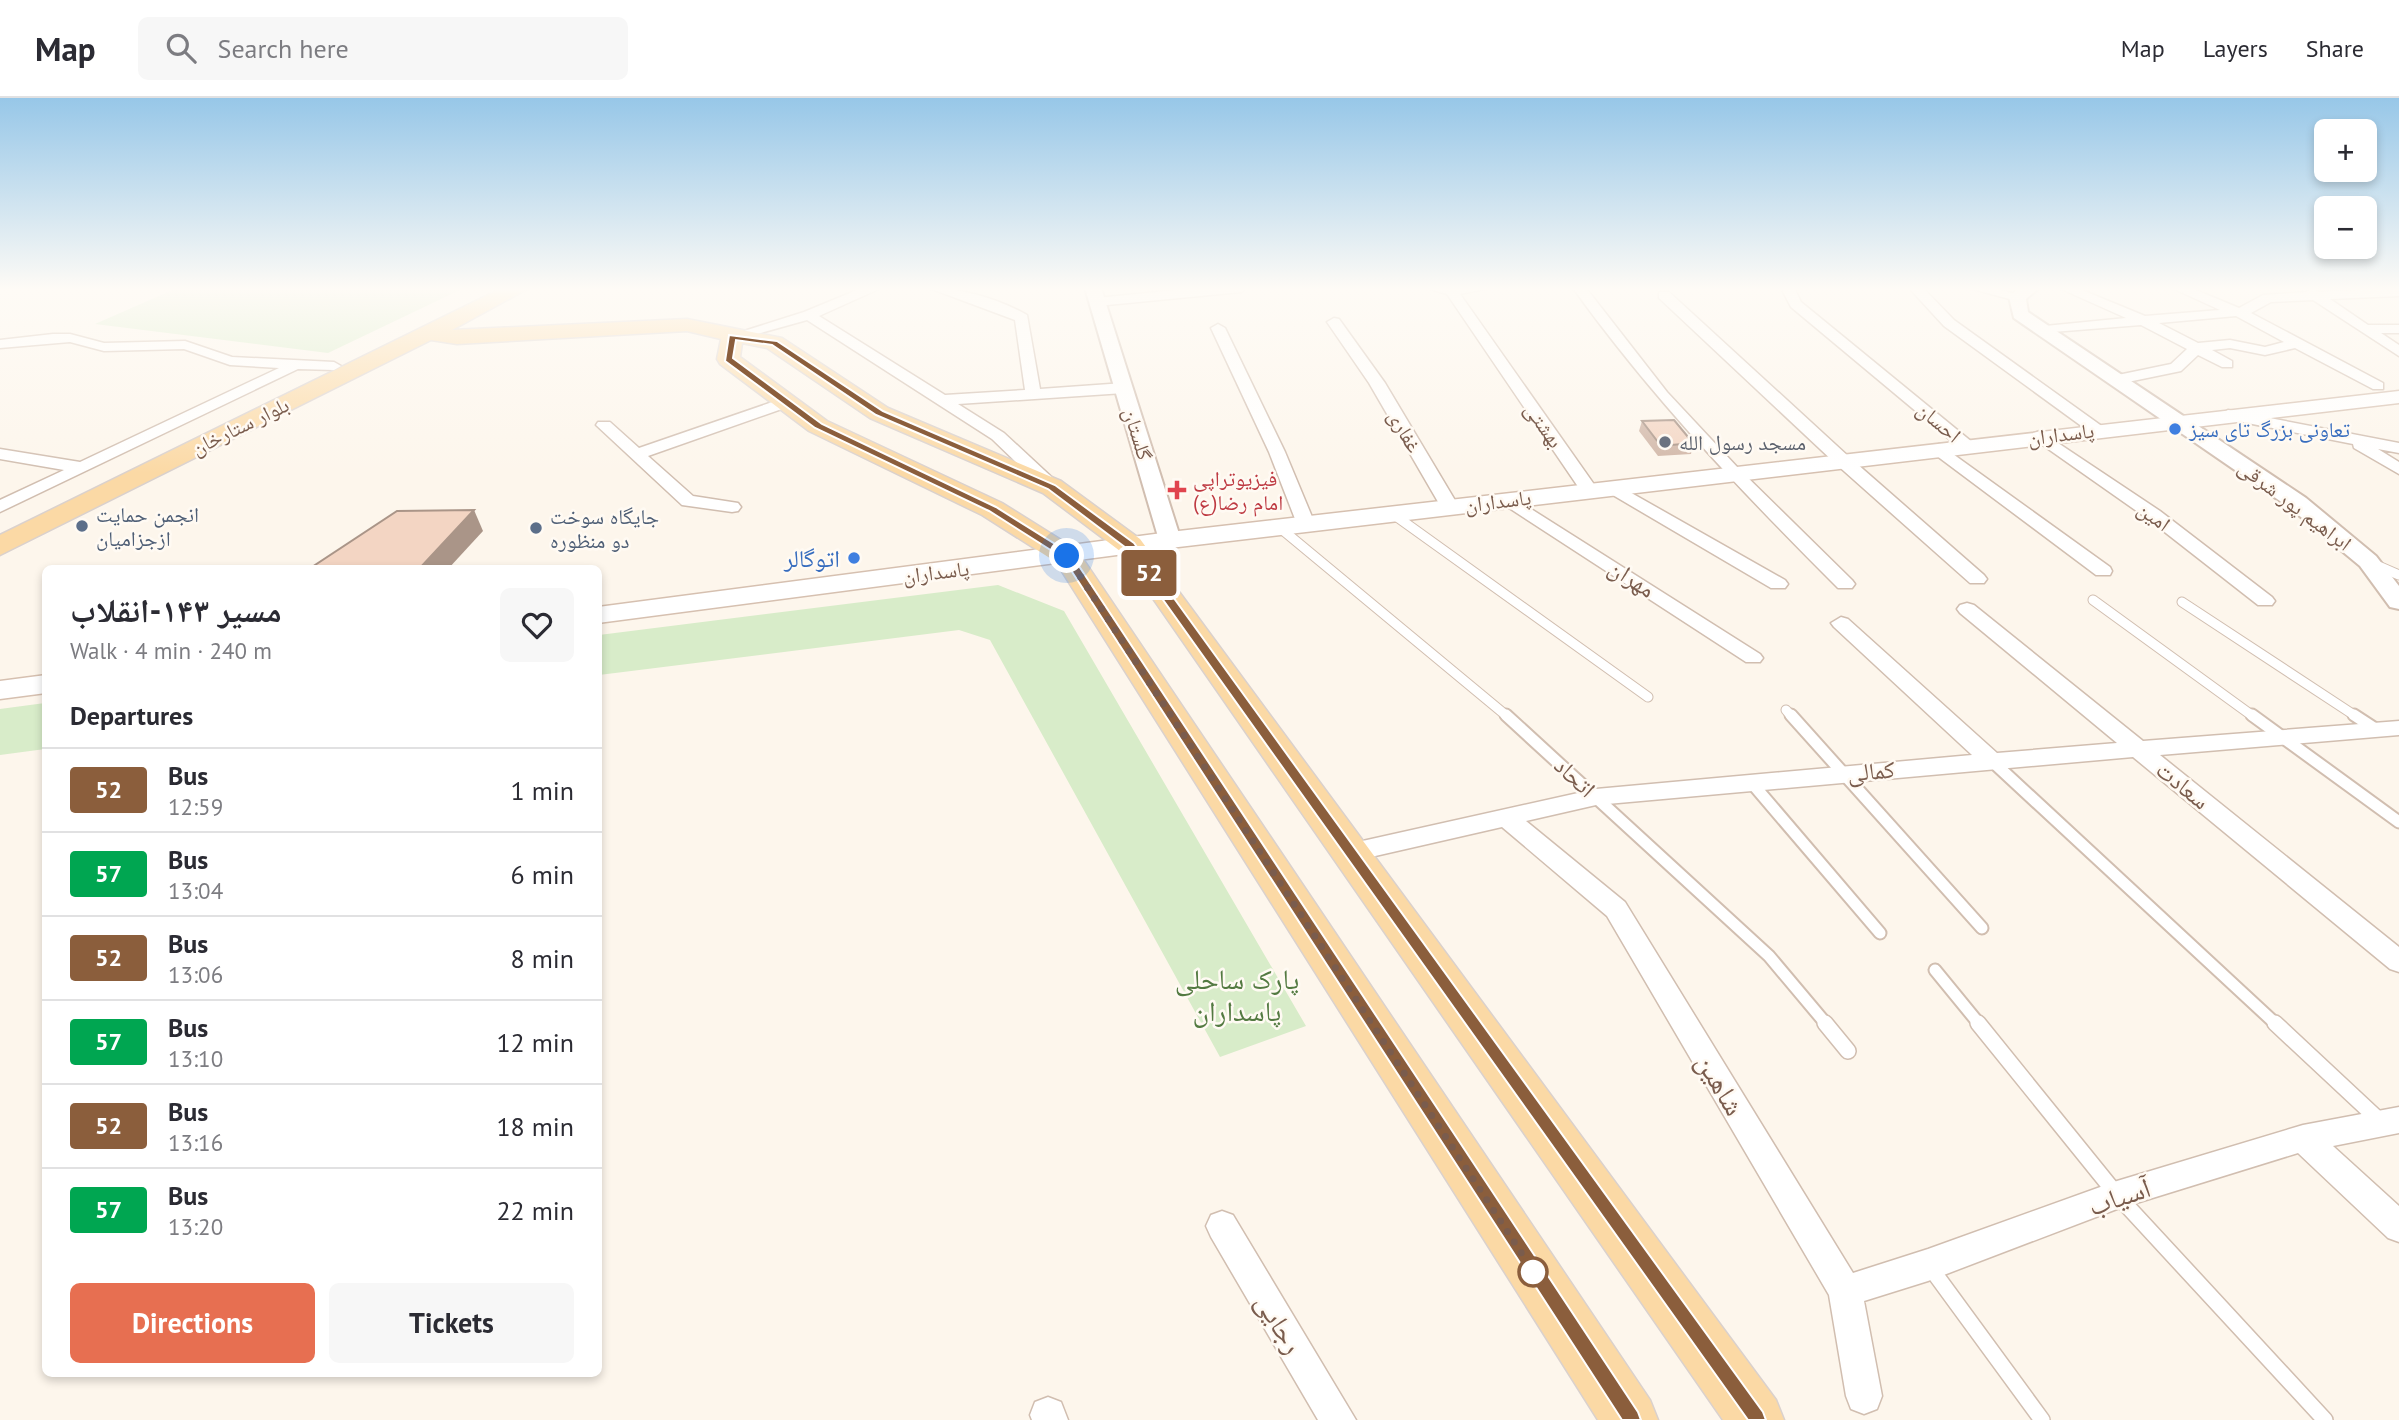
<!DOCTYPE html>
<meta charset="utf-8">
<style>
:root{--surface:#fff;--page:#f7f7f7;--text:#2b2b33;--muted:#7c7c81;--line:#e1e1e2;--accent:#e76f51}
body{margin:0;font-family:"PT Sans","Noto Naskh Arabic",sans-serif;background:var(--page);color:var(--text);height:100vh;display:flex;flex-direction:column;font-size:26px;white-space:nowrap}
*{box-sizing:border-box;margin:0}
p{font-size:23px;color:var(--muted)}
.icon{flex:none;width:38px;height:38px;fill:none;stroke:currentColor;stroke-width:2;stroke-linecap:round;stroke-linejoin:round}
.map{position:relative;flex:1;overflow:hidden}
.details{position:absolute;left:42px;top:467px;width:560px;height:812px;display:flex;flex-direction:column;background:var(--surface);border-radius:10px;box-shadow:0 4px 10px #0003}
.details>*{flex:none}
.badge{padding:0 14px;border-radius:5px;font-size:24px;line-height:46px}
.buttons{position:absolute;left:2314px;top:21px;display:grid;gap:14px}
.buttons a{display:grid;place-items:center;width:63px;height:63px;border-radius:10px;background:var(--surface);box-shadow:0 4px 10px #0003;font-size:35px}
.you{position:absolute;width:35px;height:35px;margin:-18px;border:5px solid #fff;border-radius:50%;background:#1a73e8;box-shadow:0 0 0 10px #1a73e833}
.map>.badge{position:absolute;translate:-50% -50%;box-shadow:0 0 0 4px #fff}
h2{padding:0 28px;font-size:26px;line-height:63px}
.round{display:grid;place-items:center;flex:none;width:74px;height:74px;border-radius:10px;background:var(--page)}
.headline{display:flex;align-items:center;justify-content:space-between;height:119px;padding:0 28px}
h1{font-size:33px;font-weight:700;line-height:52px}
.button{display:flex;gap:14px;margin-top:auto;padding:14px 28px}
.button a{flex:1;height:80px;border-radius:10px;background:var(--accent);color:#fff;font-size:28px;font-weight:700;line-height:80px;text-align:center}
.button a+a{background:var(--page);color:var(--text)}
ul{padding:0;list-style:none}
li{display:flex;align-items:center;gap:21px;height:84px;padding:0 28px;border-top:2px solid var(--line)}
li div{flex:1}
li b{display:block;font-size:26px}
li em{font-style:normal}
li .badge{min-width:77px;font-weight:700;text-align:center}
header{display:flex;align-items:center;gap:42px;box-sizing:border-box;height:98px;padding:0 35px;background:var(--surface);border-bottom:2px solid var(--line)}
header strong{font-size:33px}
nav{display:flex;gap:38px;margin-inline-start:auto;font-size:24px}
.search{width:490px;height:63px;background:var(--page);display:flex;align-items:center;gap:18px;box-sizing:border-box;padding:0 24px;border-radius:10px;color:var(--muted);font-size:26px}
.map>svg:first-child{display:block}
</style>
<header>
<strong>Map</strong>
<div class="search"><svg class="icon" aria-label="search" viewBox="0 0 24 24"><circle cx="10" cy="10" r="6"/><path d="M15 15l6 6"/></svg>Search here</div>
<nav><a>Map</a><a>Layers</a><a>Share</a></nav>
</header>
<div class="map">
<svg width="2399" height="1322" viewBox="0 0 2399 1322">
<rect width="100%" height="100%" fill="#fdf6ec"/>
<path fill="#d8ecc9" d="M177 190H464L328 255 95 226Z
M998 487 1064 513 1306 928 1220 959 990 542 959 532 599 577V537Z
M45 605V651L0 657V611Z"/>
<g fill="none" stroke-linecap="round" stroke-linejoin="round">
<g stroke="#d1beb0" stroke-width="11">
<path id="service-far2" d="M1393 416 1648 599
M1279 429 1508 619
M2376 467 2399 477
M2093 502 2254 619
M2182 504 2357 619
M1786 612 1792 619"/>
</g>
<g stroke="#d1beb0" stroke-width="15">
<path id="service-far1" d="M1506 617 1769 858 1827 927
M1791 617 1982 830
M2252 617 2399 724
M2354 617 2377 632
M1992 663 2277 927
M1751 684 1880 835
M1935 872 1980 927"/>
</g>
<g stroke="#d1beb0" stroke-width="18">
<path id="service" d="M1825 925 1848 953
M1978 925 2117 1097 2325 1322
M2275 925 2380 1023
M1930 1169 2042 1322"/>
</g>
<g stroke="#d1beb0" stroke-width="3">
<path id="minor" d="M862 190H881L819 218 945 297 1025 292 1015 222 929 190C961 190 999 201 1027 217L1040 291 1124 285 1132 290 1124 295 958 306 1004 335 1058 385 1061 389 1058 393H1046L992 341 807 222 732 243 725 239 804 214Z
M1196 190H1247L1241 194 1097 208 1090 204 1097 200Z
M1426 190H1489L1460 196 1598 392 1595 396H1583L1447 196Z
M1573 190H1586L1667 294 1739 371 1852 482 1855 486 1852 490H1838C1743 395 1652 300 1573 190Z
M1781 190H1794L1801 204 1972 344V350H1960L1791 209Z
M1909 190H1923L1954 222 2103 329V335H2091L1944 228Z
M1969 190H1995L2024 199 2017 203Z
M2059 190H2077L2145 218 2220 212 2172 190H2191L2239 210 2263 197 2306 194 2312 191 2319 194 2399 190V198L2330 201 2368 227H2399V235H2381L2399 247V258L2313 202 2271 204 2251 215 2383 285V291H2373L2295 250 2265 257 2230 250 2212 252 2232 263V269H2222L2198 257 2181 273 2118 286 2110 281 2113 278 2171 266 2187 251 2141 227 2040 235V229L2045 228 2126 220ZM2236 218 2284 244 2265 249 2230 242 2198 245 2159 225Z
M1659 194H1669L1848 358 1984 477 1987 481 1984 485H1970L1836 366 1659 200Z
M1334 220 1339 221 1385 285 1459 409 1456 413H1444L1441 409 1369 285 1327 224Z
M1218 226 1225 230 1285 354 1315 426 1312 430H1300L1297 426 1269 354 1211 230Z
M53 236H70L104 245 185 243 232 259 334 264 341 268 334 272 298 271 0 414V402L64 372 0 361V351L80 364 279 270 230 267 184 251 104 253 70 244 0 250V242Z
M787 299 793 301V307L648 358 693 398 738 405 741 409 738 413 732 414 682 407 596 327 598 324H610L639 350Z
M2228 312 2399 345V355L2378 351 2399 364V376L2354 350 2353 346 2222 320 2220 317Z
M2040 333 2160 413 2272 499 2275 503 2272 507H2258L2148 421 2034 341V335Z
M1939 346 2110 469 2112 473 2110 477H2096L1933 355 1931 351Z
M1612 384 1785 482 1788 486 1785 490H1771L1606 393 1603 389 1606 385Z
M1509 397 1760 556 1763 560 1760 564H1746L1503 406 1500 402 1503 398Z
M1967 505 1974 507 2143 643 2399 623V637L2160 657 2399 849V874L2390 871 2133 659 1596 707 1526 723 1625 804 1853 1175 1928 1151 2117 1083 2303 1027 2399 1009V1035L2333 1048 2399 1108V1144L2388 1140 2298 1055 2117 1111 1928 1183 1864 1203 1882 1298 1877 1311 1864 1316 1851 1311 1846 1298 1829 1197 1607 818 1502 729 1349 764 1340 761 1337 755 1340 749 1349 746 1596 691 1972 657 1834 529 1831 525 1841 519 1848 521 1997 655 2117 645 1960 515 1957 511 1960 507Z
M1222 1113 1233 1117 1356 1322H1318L1211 1139 1206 1128 1211 1117Z
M1048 1299 1061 1304 1068 1322H1032L1030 1317 1035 1304Z"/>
</g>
<g stroke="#d1beb0" stroke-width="4">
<path id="tertiary" d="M1085 190H1101L1181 442 1178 447 1170 449 1159 442Z
M2019 190H2039L2026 201 2028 214 2306 400 2376 458 2399 488V511L2390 509 2360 468 2290 410 2014 220 2009 199Z"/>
</g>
<g stroke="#d6c0b0" stroke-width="3">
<path id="secondary" d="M2399 293V305L1170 450 598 525V509L1170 434Z
M46 577V595L0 601V583Z"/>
</g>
<g stroke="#dad1cd" stroke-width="3">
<path id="primary" d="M502 190H529L452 232 687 221 782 240 888 310 1061 383 1140 441 1776 1302 1784 1322H1723L1120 453 1043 395 870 320 767 250 742 245 740 259 827 323 1002 405 1077 452 1650 1302 1658 1322H1598L1056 464 982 417 809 333 720 266 717 261 721 241 687 233 457 246 431 242 0 457V437Z"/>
</g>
<use href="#service-far2" stroke="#fff" stroke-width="9"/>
<use href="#service-far1" stroke="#fff" stroke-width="11"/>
<use href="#service" stroke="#fff" stroke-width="15"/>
<use href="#minor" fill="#fff" fill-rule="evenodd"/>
<use href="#tertiary" fill="#fff" fill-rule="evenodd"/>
<use href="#secondary" fill="#fff" fill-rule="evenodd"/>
<use href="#primary" fill="#fbd9a5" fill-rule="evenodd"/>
</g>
<path fill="#d1b7a8" d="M1642 323 1693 345 1691 356 1658 358 1639 333Z"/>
<path fill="#aa9588" d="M474 412 483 433 448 471H419Z"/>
<path fill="#f3d5c3" stroke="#aa9588" stroke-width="2" d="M1674 322 1693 345 1661 348 1642 323Z
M474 412 419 471H309L397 413Z"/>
<linearGradient id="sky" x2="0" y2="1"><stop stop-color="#97c7e8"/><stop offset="0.51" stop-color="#fefbf6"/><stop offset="1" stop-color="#fefbf6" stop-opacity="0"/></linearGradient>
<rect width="2399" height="375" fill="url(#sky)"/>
<path fill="#8b5e3c" stroke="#fff" stroke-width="2" d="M729 237 777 243 883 313 1055 387 1134 445 1763 1314 1766 1322H1748L1126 450 1048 391 876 317 772 247 736 242 733 260 822 326 996 409 1071 456 1638 1314 1641 1322H1622L1063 460 989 413 815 330 725 263Z"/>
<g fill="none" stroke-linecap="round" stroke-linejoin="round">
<path stroke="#7a5c4d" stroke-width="7" stroke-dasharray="0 12.6" d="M1067 458 1539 1182 1533 1174"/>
</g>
<g fill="#3f7fe0" stroke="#fffaf3" stroke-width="2.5">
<circle cx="2175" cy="331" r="7"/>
<circle cx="854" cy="460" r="7"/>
</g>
<circle fill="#6b7280" stroke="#fffaf3" stroke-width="2.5" cx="1665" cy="344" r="7"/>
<path fill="#e0444e" stroke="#fffaf3" stroke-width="2.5" d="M1173.5 381.5h7v7h7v7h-7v7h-7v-7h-7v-7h7z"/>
<g fill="#5c6f8a" stroke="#fffaf3" stroke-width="2.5">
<circle cx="82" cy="428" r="7"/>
<circle cx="536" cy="430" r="7"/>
</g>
<circle fill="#fff" stroke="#8b5e3c" stroke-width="3.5" cx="1533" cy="1174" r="14"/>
<g text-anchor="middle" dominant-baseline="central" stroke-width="5" stroke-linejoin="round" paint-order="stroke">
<g font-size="21" fill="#7a5c4d" stroke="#fffaf3">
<text transform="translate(1939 324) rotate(40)">احسان</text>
<text transform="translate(1544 327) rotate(55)">بهشتی</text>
<text transform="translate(240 328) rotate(-26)">بلوار ستارخان</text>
<text transform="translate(1405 333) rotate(60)">غفاری</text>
<text transform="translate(1138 336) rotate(73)">گلستان</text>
<text transform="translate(2061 336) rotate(-7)">پاسداران</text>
<text transform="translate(1498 403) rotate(-7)">پاسداران</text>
<text transform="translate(2295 407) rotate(37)">ابراهیم پور شرقی</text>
<text transform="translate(2154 418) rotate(36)">امین</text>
<text transform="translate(936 474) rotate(-7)">پاسداران</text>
</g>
<g font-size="21" fill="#366cbe" stroke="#fffaf3" text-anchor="start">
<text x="2189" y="331">تعاونی بزرگ تای سیز</text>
</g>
<g font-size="21" fill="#5b616d" stroke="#fffaf3" text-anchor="start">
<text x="1679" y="344">مسجد رسول الله</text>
</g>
<g font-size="21" fill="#be3a42" stroke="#fffaf3" text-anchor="start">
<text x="1193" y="380">فیزیوتراپی<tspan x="1193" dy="24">امام رضا(ع)</tspan></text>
</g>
<g font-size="21" fill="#4e5e75" stroke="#fffaf3" text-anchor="start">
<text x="96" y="416">انجمن حمایت<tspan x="96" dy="24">ازجزامیان</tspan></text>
<text x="550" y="418">جایگاه سوخت<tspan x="550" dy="24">دو منظوره</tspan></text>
</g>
<g font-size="24" fill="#366cbe" stroke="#fffaf3" text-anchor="end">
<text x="840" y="460">اتوگالر</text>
</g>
<g font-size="24" fill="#7a5c4d" stroke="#fffaf3">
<text transform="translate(1632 480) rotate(33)">مهران</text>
<text transform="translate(1871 673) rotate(-5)">کمالی</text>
<text transform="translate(1575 679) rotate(43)">اتحاد</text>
<text transform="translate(2183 687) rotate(39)">سعادت</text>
</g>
<g font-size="28" fill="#537a41" stroke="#fffaf3">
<text x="1237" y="880">پارک ساحلی<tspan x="1237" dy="32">پاسداران</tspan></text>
</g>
<g font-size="28" fill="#7a5c4d" stroke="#fffaf3">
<text transform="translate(1721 986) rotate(59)">شاهین</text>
<text transform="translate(2119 1098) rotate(-19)">آسیاب</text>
<text transform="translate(1280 1225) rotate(59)">رجایی</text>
</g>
</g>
</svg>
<div class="buttons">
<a>+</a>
<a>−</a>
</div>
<div class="you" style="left:1067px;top:458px"></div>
<b class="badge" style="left:1149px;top:475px;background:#8b5e3c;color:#fff">52</b>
<section class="details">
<div class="headline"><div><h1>مسیر ۱۴۳-انقلاب</h1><p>Walk · 4 min · 240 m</p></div><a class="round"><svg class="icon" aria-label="heart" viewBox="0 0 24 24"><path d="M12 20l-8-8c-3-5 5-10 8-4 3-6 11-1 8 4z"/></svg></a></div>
<h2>Departures</h2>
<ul>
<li><span class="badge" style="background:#8b5e3c;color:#fff">52</span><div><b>Bus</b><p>12:59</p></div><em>1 min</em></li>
<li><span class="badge" style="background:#00a651;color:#fff">57</span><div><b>Bus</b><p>13:04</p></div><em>6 min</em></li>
<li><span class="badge" style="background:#8b5e3c;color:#fff">52</span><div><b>Bus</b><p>13:06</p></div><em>8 min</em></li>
<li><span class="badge" style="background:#00a651;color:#fff">57</span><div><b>Bus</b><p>13:10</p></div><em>12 min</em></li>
<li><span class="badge" style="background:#8b5e3c;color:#fff">52</span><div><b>Bus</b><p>13:16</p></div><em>18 min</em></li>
<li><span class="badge" style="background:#00a651;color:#fff">57</span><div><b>Bus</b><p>13:20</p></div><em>22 min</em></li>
</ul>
<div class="button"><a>Directions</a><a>Tickets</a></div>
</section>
</div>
